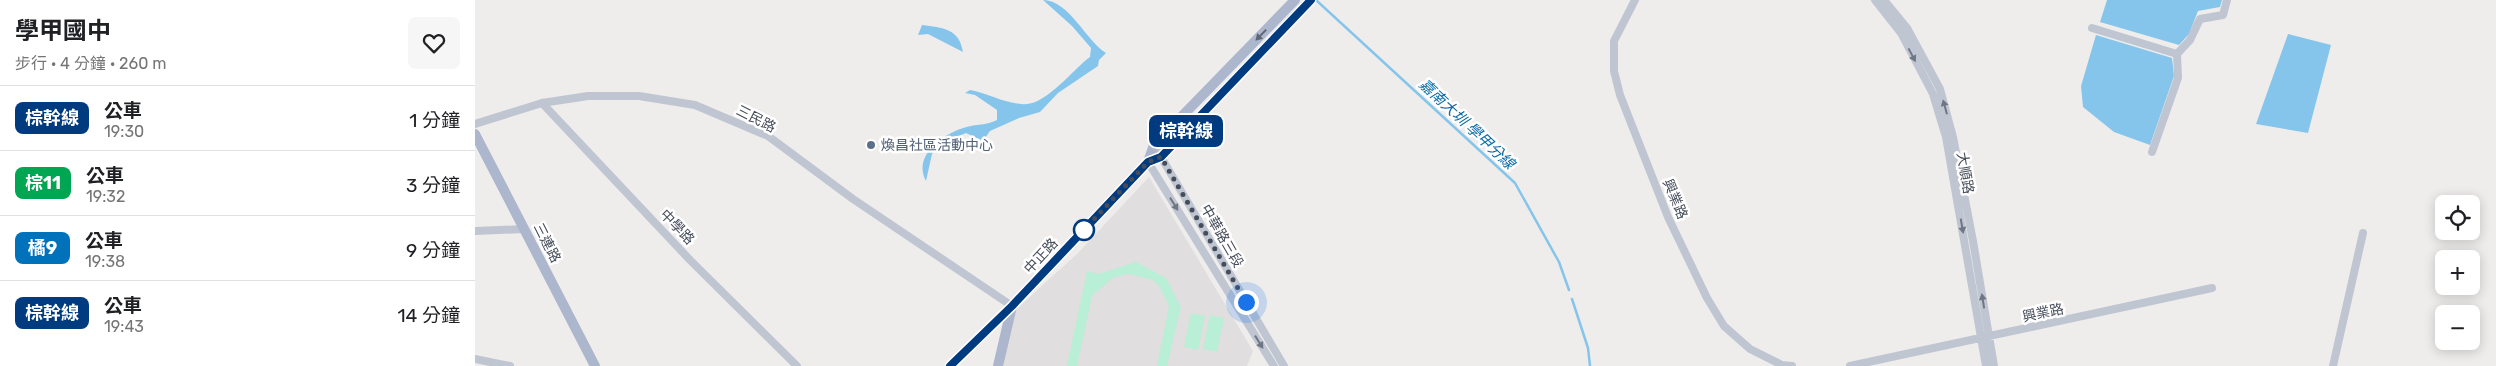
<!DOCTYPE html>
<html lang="zh-TW">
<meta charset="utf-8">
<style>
:root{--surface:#fff;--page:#f6f6f6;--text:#202124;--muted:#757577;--line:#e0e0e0}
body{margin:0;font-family:Rubik,"Noto Sans TC",sans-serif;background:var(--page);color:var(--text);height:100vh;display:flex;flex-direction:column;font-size:19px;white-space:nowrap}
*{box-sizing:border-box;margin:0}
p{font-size:16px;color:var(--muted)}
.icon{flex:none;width:28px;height:28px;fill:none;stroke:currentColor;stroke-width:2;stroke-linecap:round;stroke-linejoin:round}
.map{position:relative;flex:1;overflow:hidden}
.details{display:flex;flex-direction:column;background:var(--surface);width:475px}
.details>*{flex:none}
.badge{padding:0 10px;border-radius:8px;font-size:18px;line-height:32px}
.fabs{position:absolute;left:1960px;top:195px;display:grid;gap:10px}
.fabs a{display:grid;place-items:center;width:45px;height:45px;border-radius:8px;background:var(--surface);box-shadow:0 2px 12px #0003;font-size:25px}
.you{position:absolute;width:25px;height:25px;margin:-12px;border:4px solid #fff;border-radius:50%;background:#1a73e8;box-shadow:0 0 0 8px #1a73e833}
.map>.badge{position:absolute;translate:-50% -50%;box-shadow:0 0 0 2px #fff}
.round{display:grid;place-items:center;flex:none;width:52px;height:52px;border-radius:8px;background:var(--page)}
.overview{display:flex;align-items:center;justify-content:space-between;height:85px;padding:0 15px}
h1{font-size:24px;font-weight:700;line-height:38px}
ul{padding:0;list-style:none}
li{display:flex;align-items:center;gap:15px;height:65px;padding:0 15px;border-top:1px solid var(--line)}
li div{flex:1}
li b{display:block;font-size:19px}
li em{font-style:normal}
li .badge{min-width:55px;font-weight:700;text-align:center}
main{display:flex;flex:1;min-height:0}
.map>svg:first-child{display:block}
</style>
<main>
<section class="details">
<div class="overview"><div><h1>學甲國中</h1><p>步行 · 4 分鐘 · 260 m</p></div><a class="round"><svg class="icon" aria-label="heart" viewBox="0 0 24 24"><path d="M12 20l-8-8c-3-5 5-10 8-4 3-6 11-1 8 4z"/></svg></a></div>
<ul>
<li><span class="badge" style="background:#003b80;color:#fff">棕幹線</span><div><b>公車</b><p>19:30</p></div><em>1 分鐘</em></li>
<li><span class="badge" style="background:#00a651;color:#fff">棕11</span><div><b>公車</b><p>19:32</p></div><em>3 分鐘</em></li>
<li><span class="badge" style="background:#0072bc;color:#fff">橘9</span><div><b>公車</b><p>19:38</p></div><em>9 分鐘</em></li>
<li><span class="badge" style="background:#003b80;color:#fff">棕幹線</span><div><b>公車</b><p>19:43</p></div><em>14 分鐘</em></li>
</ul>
</section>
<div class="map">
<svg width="2021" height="366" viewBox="0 0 2021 366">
<rect width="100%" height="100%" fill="#efedec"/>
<path fill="#e0dede" d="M674 177 778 351 772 366H528L539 311 602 254Z"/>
<path fill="#b9eed7" d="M661 262 691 278 706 307 692 366H682L694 306 684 286 678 280 654 274 639 277 617 296 602 366H592L612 271 623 274Z
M716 313 730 316 723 350 709 347Z
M735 315 749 318 742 352 728 349Z"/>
<path fill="#86c5eb" d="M568 0C594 0 612 42 631 53L624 60 623 66 583 93 565 112 544 118 515 131 508 141 491 133 465 144 457 154 451 181C436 154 473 130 496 126 505 124 512 125 522 120V110L500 95 490 93 495 90C512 93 529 103 547 104 570 107 597 70 615 57L616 48 597 26Z
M1632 0H1747L1745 7 1723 11 1714 34 1704 45 1625 22Z
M447 25C468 28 484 28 488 52L453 34 443 35Z
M1813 34 1856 45 1833 133 1781 124Z
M1621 35 1697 58 1699 76 1675 145 1639 132 1608 107 1606 86Z"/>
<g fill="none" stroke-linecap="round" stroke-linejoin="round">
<path stroke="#86c5eb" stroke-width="2.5" d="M841 0 1040 183 1084 262 1094 290
M1097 299 1113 348 1115 366"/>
<path stroke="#bfc6d2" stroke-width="8" d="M1160 0 1139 41V71L1145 95 1193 217 1232 298 1249 326 1275 349 1307 365 1317 366
M1400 0 1426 33 1458 94 1471 137 1511 366
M1409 0 1432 28 1465 89 1478 137 1498 241 1519 366
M1617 28 1702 54
M67 103 215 260 322 366
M0 124 67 103 113 96H164L220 105 293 136 378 199 537 306 475 366
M679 145 809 366
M1677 152 1703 78 1702 54 1715 40 1725 19 1748 15 1752 0
M673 162 799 366
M0 231 49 229
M0 359 35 366
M1375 366 1737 288
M1858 366 1888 233"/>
<path stroke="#acb6cc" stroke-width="10" d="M0 134 120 366
M673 162 686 157 835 0
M523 366 537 306 673 162 679 145 820 0"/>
</g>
<defs><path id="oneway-solid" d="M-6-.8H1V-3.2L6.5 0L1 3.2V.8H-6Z" transform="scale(1.25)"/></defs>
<use fill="#5f6676" href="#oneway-solid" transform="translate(786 35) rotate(134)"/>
<g fill="#707784">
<use href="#oneway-solid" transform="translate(1437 55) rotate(62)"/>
<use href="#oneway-solid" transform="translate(1470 107) rotate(-105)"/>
<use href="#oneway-solid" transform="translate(699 204) rotate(58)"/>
<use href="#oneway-solid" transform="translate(1487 226) rotate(80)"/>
<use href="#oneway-solid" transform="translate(1508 301) rotate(-99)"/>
<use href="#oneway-solid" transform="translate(784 342) rotate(58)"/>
</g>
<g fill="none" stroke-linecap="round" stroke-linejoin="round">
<g stroke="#fff" stroke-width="11">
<path id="line" d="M475 366 537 306 673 162 686 157 836 0"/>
</g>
<use href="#line" stroke="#003b80" stroke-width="8"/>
<path stroke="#454c5a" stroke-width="5" stroke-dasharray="0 9" d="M609 230 605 234 673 162 686 157 771 302"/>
</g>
<circle fill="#5c6f8a" stroke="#fff" stroke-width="2" cx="396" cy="145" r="5"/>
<circle fill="#fff" stroke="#003b80" stroke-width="2.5" cx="609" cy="230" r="10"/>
<g text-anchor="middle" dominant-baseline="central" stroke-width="5" stroke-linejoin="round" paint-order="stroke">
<g font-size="14" fill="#454c5a" stroke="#fff">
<text transform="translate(281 119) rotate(27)">三民路</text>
<text transform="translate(1490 173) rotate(80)">大順路</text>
<text transform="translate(1200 199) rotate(67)">興業路</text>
<text transform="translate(202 227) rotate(46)">中學路</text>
<text transform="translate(747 236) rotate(60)">中華路三段</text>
<text transform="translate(72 243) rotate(63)">三連路</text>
<text transform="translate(566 256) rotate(-47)">中正路</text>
<text transform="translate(1568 313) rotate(-12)">興業路</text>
</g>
<g font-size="14" fill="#4e5e75" stroke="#fff" text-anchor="start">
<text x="406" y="145">煥昌社區活動中心</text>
</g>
<g font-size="15" font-style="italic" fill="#0c6ca6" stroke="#fff">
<text transform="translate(992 124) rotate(43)">嘉南大圳 學甲分線</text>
</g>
</g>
</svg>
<div class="fabs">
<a><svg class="icon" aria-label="locate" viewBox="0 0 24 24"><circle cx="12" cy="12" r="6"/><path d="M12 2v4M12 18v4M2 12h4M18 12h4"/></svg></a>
<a>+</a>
<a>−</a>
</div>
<div class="you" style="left:771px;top:302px"></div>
<b class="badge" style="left:711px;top:131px;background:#003b80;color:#fff">棕幹線</b>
</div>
</main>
